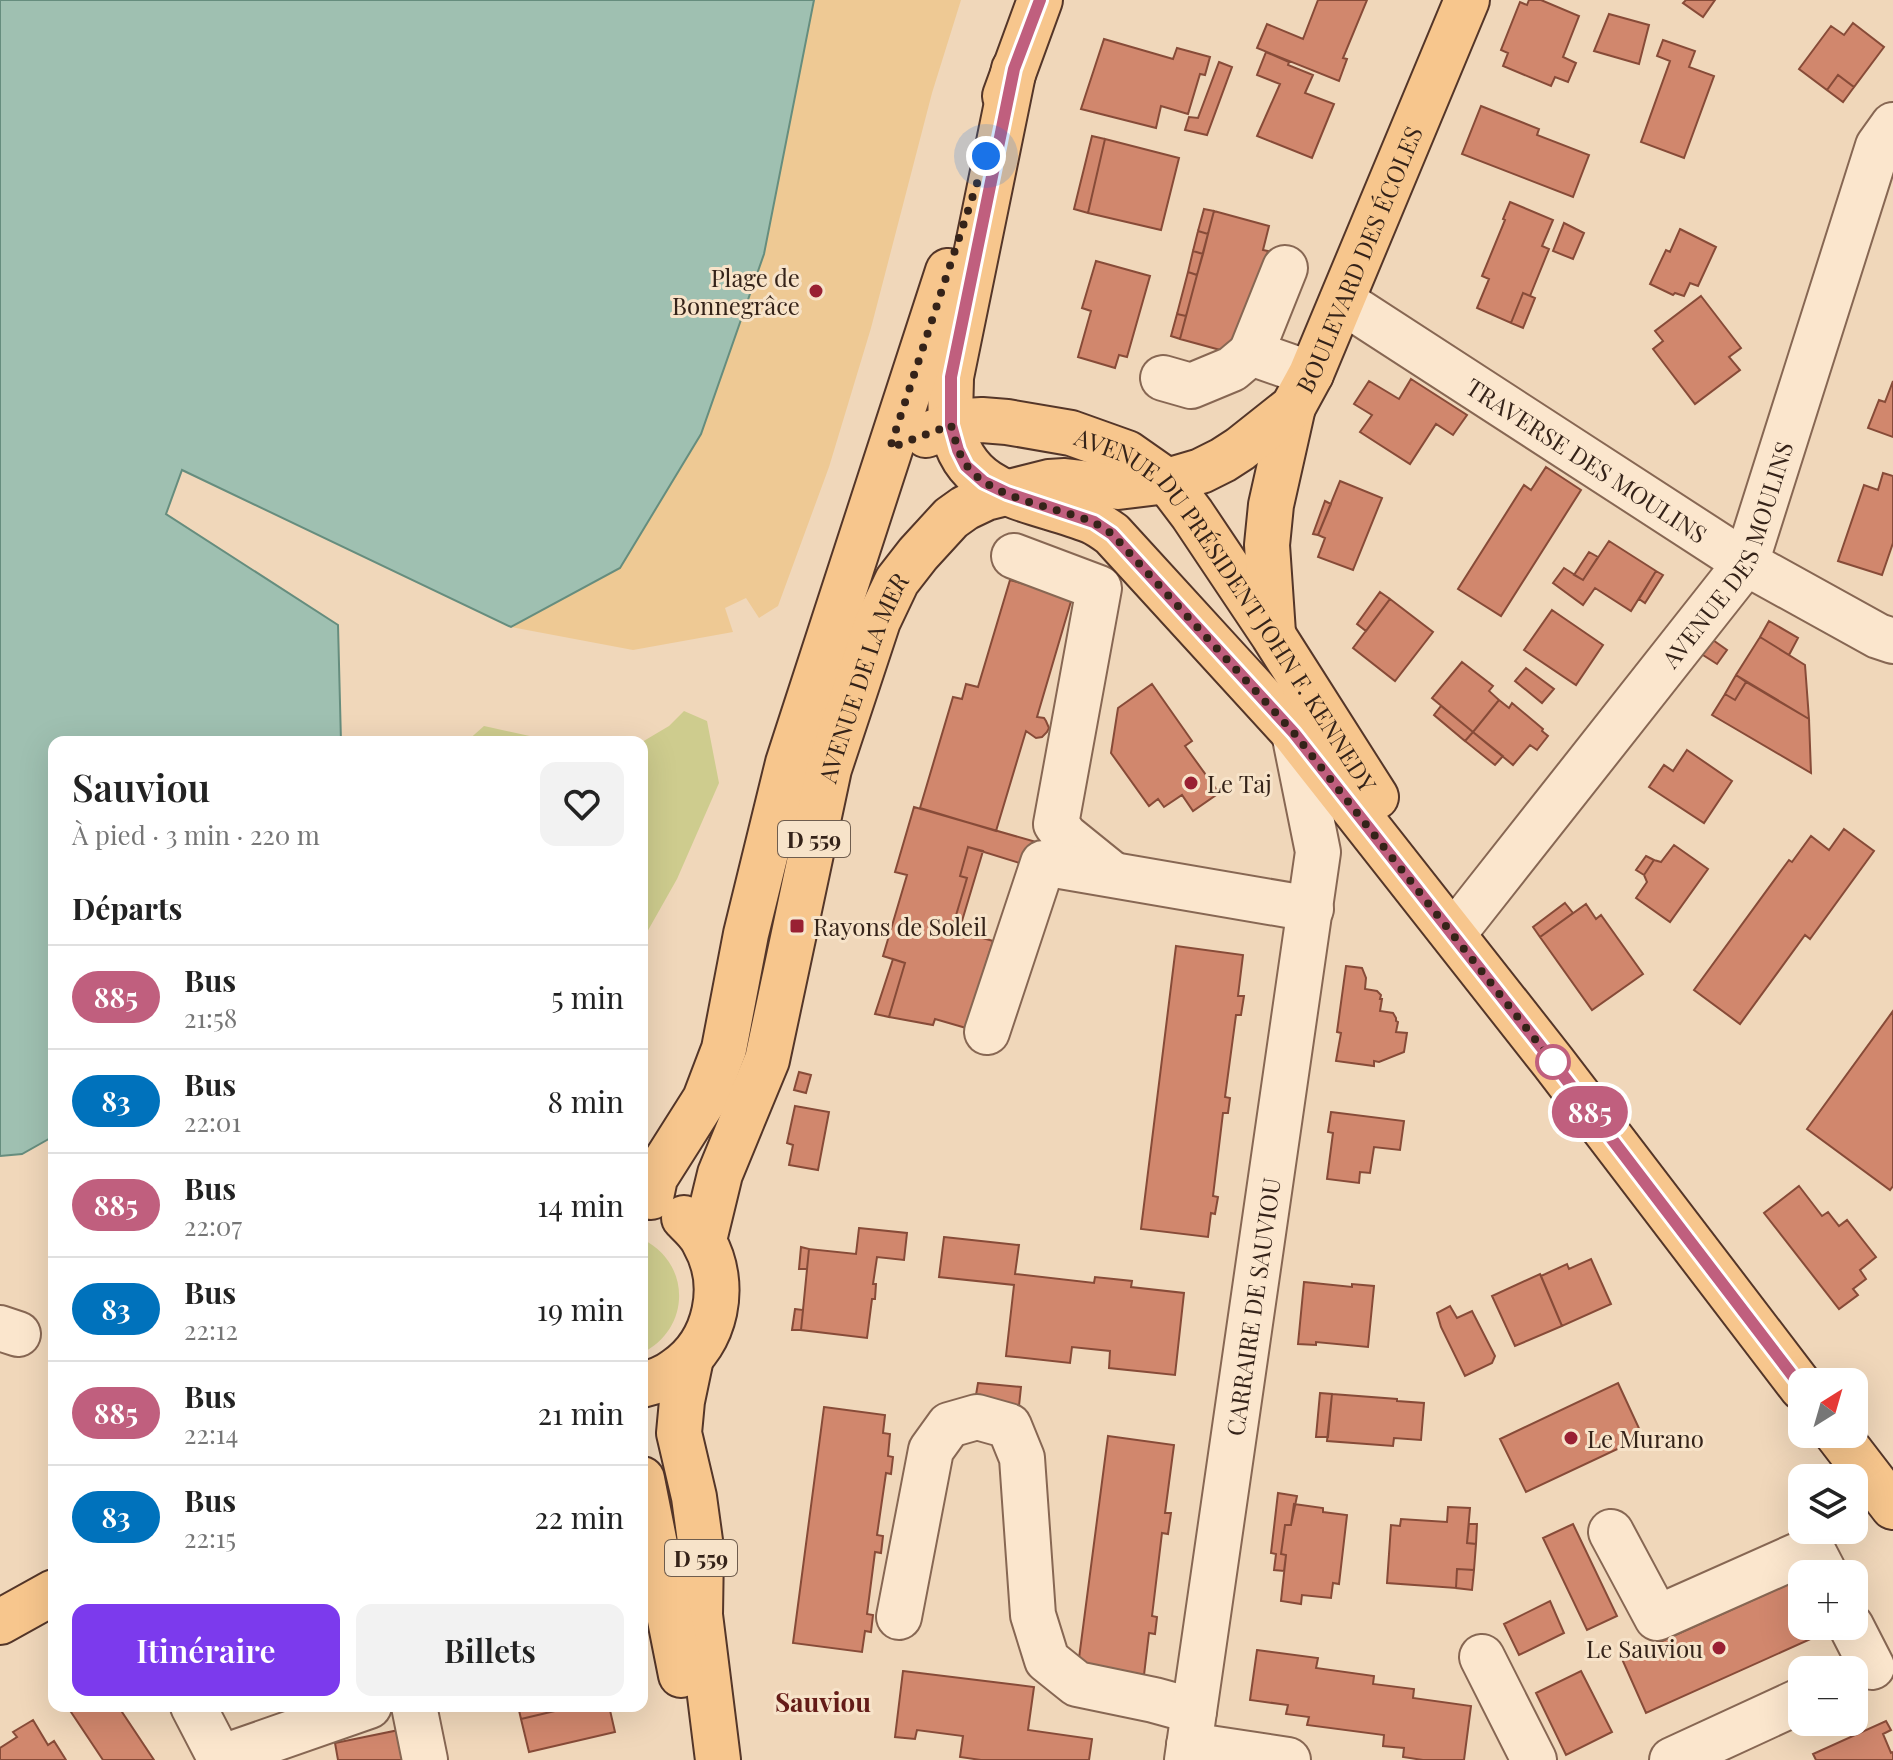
<!DOCTYPE html>
<html lang="fr">
<meta charset="utf-8">
<style>
:root{--surface:#fff;--page:#f2f2f2;--text:#222;--muted:#767676;--line:#e0e0e0;--accent:#7c3aed}
body{margin:0;font-family:"Playfair Display",serif;background:var(--page);color:var(--text);height:100vh;display:flex;flex-direction:column;font-size:30px;white-space:nowrap}
*{box-sizing:border-box;margin:0}
p{font-size:26px;color:var(--muted)}
.icon{flex:none;width:44px;height:44px;fill:none;stroke:currentColor;stroke-width:2;stroke-linecap:round;stroke-linejoin:round}
.map{position:relative;flex:1;overflow:hidden}
.sheet{position:absolute;left:48px;top:736px;width:600px;height:976px;display:flex;flex-direction:column;background:var(--surface);border-radius:16px;box-shadow:0 8px 32px #0002}
.sheet>*{flex:none}
.badge{padding:0 16px;border-radius:26px;font-size:28px;line-height:52px}
.needle{width:52px;rotate:37deg}
.fabs{position:absolute;left:1788px;top:1368px;display:grid;gap:16px}
.fabs a{display:grid;place-items:center;width:80px;height:80px;border-radius:16px;background:var(--surface);box-shadow:0 8px 32px #0002;font-size:40px}
.you{position:absolute;width:40px;height:40px;margin:-20px;border:6px solid #fff;border-radius:50%;background:#1a73e8;box-shadow:0 0 0 12px #1a73e833}
.map>.badge{position:absolute;translate:-50% -50%;box-shadow:0 0 0 4px #fff}
h2{padding:0 24px;font-size:30px;line-height:72px}
.round{display:grid;place-items:center;flex:none;width:84px;height:84px;border-radius:16px;background:var(--page)}
.head{display:flex;align-items:center;justify-content:space-between;height:136px;padding:0 24px}
h1{font-size:38px;font-weight:600;line-height:60px}
.button{display:flex;gap:16px;margin-top:auto;padding:16px 24px}
.button a{flex:1;height:92px;border-radius:16px;background:var(--accent);color:#fff;font-size:32px;font-weight:600;line-height:92px;text-align:center}
.button a+a{background:var(--page);color:var(--text)}
ul{padding:0;list-style:none}
li{display:flex;align-items:center;gap:24px;height:104px;padding:0 24px;border-top:2px solid var(--line)}
li div{flex:1}
li b{display:block;font-size:30px}
li em{font-style:normal}
li .badge{min-width:88px;font-weight:700;text-align:center}
.map>svg:first-child{display:block}
</style>
<div class="map">
<svg width="1893" height="1760" viewBox="0 0 1893 1760">
<rect width="100%" height="100%" fill="#f0d7ba"/>
<path fill="#cecc8e" d="M684 711 707 721 719 783 677 879 642 941V742L669 726Z
M484 726 557 742H466Z
M642 1239C692 1263 691 1329 642 1353Z"/>
<path fill="#eec994" d="M814 0H961L932 93 871 328 829 467 778 606 759 618 746 598 725 608 733 632 633 650 511 627 620 568 764 254Z"/>
<path fill="#9fc0b1" stroke="#668d7e" stroke-width="2" d="M0 0H814L764 254 701 434 620 568 511 627 182 470 166 514 338 625 341 742H54V1136L22 1154 0 1156Z"/>
<path fill="#d1876d" stroke="#874b38" stroke-width="2" d="M1318 0H1367L1343 58 1347 59 1339 81 1257 48 1267 24 1303 39Z
M1529 0H1541L1579 16 1563 57 1576 63 1568 82 1555 77 1551 86 1503 66 1508 53 1501 50 1520 2 1527 5Z
M1686 0H1715L1703 17 1683 3Z
M1609 14 1649 25 1639 64 1594 51Z
M1853 23 1884 47 1854 87 1838 75 1827 90 1799 69 1831 26 1844 35Z
M1104 39 1173 59 1177 48 1210 57 1205 75 1200 74 1188 114 1161 106 1156 128 1081 109Z
M1663 40 1695 51 1689 67 1714 76 1684 158 1641 142 1670 61 1657 56Z
M1266 52 1289 62 1288 65 1313 75 1305 93 1334 104 1312 158 1257 136 1280 84 1257 75Z
M1219 62 1232 67 1207 135 1185 130 1189 117 1198 118Z
M1838 75 1854 87 1843 102 1827 90Z
M1481 106 1539 129 1537 135 1589 155 1573 197 1462 154Z
M1092 136 1105 139 1088 213 1074 209Z
M1105 139 1179 158 1161 230 1088 213Z
M1510 202 1553 220 1542 246 1549 249 1530 296 1523 293 1511 323 1477 308 1489 279 1482 276 1505 220 1503 219Z
M1204 209 1214 211 1208 234 1198 231Z
M1214 211 1269 226 1263 250 1268 251 1246 332 1235 354 1180 339Z
M1564 223 1584 233 1573 259 1553 251Z
M1680 229 1716 247 1698 286 1690 283 1684 296 1675 293 1673 295 1650 284 1666 250 1670 252Z
M1198 231 1208 234 1203 254 1193 251Z
M1193 251 1203 254 1197 275 1188 272Z
M1096 261 1150 276 1127 357 1119 355 1115 368 1078 357 1091 311 1082 308Z
M1188 272 1197 275 1186 316 1177 314Z
M1523 293 1535 298 1523 328 1511 323Z
M1701 296 1741 348 1729 357 1740 370 1695 404 1653 349 1663 341 1655 331Z
M1177 314 1186 316 1180 339 1171 336Z
M1411 379 1467 415 1453 435 1436 424 1410 464 1360 432 1372 415 1354 404 1369 381 1399 399Z
M1893 381V437L1868 428 1879 400 1885 402Z
M1546 467 1581 490 1501 616 1458 589 1524 485 1531 490Z
M1883 473 1893 476V543L1882 575 1838 561 1864 485 1878 490Z
M1340 481 1382 498 1353 570 1318 557 1325 538 1318 535Z
M1325 501 1331 504 1318 535 1313 534Z
M1609 541 1656 571 1631 611 1595 588 1583 605 1553 583 1564 568 1583 580Z
M1589 552 1598 557 1583 580 1574 575Z
M1656 571 1663 575 1645 603 1639 599Z
M1010 580 1072 598 1037 717 1044 718 1046 721 1049 728 1047 732 1042 737 1036 738 1026 731 996 831 920 808 953 697 962 699 966 684 978 687Z
M1380 592 1390 599 1366 631 1357 624Z
M1390 599 1433 632 1395 681 1353 648Z
M1552 610 1603 645 1576 685 1524 650Z
M1769 621 1798 638 1789 655 1760 637Z
M1703 633 1727 650 1717 664 1692 648Z
M1760 637 1805 665 1809 719 1736 675Z
M1462 662 1493 686 1489 691 1499 700 1473 732 1432 698Z
M1526 668 1554 689 1542 703 1515 681Z
M1736 675 1746 682 1735 700 1725 694Z
M1746 682 1809 719 1811 773 1712 715 1725 694 1735 700Z
M1152 684 1192 741 1185 746 1219 793 1193 811 1182 795 1164 807 1158 799 1149 806 1111 753 1118 708Z
M1499 700 1509 708 1512 703 1543 729 1542 731 1548 736 1537 750 1530 745 1513 765 1473 732Z
M1441 706 1473 732 1465 741 1434 715Z
M1473 732 1503 756 1495 765 1465 741Z
M1687 750 1732 781 1704 823 1649 787 1664 765 1673 771Z
M914 807 1036 842 1029 866 968 847 960 876 967 878 952 929 993 941 966 1028 935 1019 933 1025 889 1017 905 963 883 956 907 875 895 872Z
M1844 829 1874 851 1810 939 1805 935 1740 1024 1694 990 1789 860 1792 862 1811 836 1829 850Z
M1674 845 1708 869 1670 922 1636 898 1647 882 1644 875 1654 860 1661 862Z
M968 847 983 851 959 931 952 929 967 878 960 876Z
M1646 856 1654 860 1644 875 1636 870Z
M1565 903 1573 913 1540 937 1533 927Z
M1586 904 1596 919 1601 915 1643 974 1592 1010 1540 937Z
M1176 946 1243 955 1238 996H1244L1241 1015H1236L1225 1097 1230 1098 1228 1113H1223L1213 1196 1218 1197 1215 1214 1211 1213 1208 1237 1141 1229Z
M893 959 905 963 889 1017 875 1014Z
M1346 966 1362 968 1366 978 1365 989 1377 991 1381 995 1380 999H1382L1380 1011 1393 1013 1396 1018V1021L1398 1022 1396 1032 1407 1033 1404 1052 1379 1062 1374 1061V1066L1336 1061 1341 1033 1337 1032Z
M1893 1011V1186L1890 1190 1807 1129Z
M799 1072 811 1075 806 1093 794 1090Z
M795 1106 829 1112 818 1170 789 1165 793 1145 787 1143Z
M1331 1112 1404 1121 1400 1150 1374 1147 1370 1173 1360 1172 1359 1183 1327 1179 1333 1133 1328 1132Z
M1799 1186 1822 1216 1828 1212 1839 1226 1847 1220 1876 1257 1860 1270 1866 1279 1853 1289 1858 1295 1839 1309 1764 1213Z
M859 1228 907 1233 904 1260 877 1257 873 1284H876L875 1299H872L867 1338 801 1330 809 1249 856 1254Z
M944 1237 1019 1245 1015 1274 1094 1283 1095 1277 1132 1281 1131 1287 1184 1293 1175 1375 1109 1368 1110 1351 1072 1347 1070 1363 1006 1356 1014 1285 939 1277Z
M801 1247 809 1249 807 1269H799Z
M1591 1259 1611 1304 1562 1326 1541 1276 1567 1264 1569 1269Z
M1540 1274 1562 1326 1515 1346 1492 1296Z
M1304 1282 1352 1287V1284L1374 1286 1368 1347 1316 1342V1345L1298 1344Z
M1450 1306 1457 1318 1472 1311 1495 1356 1492 1363 1465 1376 1441 1327 1437 1313Z
M795 1309 803 1310 801 1330H792Z
M978 1383 1021 1387 1019 1406 975 1401Z
M1618 1383 1643 1437 1526 1492 1500 1439Z
M1320 1393 1332 1394 1328 1437H1316Z
M1332 1394 1397 1399V1401L1424 1403 1421 1440 1394 1438 1393 1446 1327 1441Z
M824 1407 885 1415 883 1433 890 1434 888 1456 893 1457 891 1474 886 1473 877 1535 883 1536 881 1553 875 1552 867 1614 873 1615 871 1632 865 1631 862 1652 793 1643Z
M1108 1436 1174 1445 1165 1513H1171L1168 1534 1162 1533 1152 1616 1157 1617 1155 1634 1149 1633 1144 1675 1078 1666Z
M1278 1493 1297 1496 1291 1525H1285L1281 1554 1286 1555 1284 1571 1274 1570 1276 1554 1271 1553Z
M1294 1504 1323 1508V1512L1347 1515 1339 1584 1333 1583 1331 1598 1302 1595 1301 1604 1281 1601 1286 1555 1281 1554 1285 1525H1291Z
M1448 1507 1470 1508 1467 1543 1476 1544 1474 1570 1457 1569 1456 1588 1387 1583 1391 1525 1400 1526 1401 1519 1447 1522Z
M1469 1524H1477L1476 1544 1467 1543Z
M1573 1524 1617 1616 1587 1630 1543 1538Z
M1457 1569 1474 1570 1472 1590 1456 1588Z
M1791 1583 1802 1607V1626H1810L1815 1637 1646 1713 1622 1659Z
M1550 1601 1564 1633 1519 1655 1504 1624Z
M1257 1650 1318 1658 1316 1668 1374 1676 1373 1684 1414 1689 1413 1698 1471 1706 1464 1760H1423L1403 1757 1404 1748 1383 1746 1384 1735 1307 1725 1309 1717 1286 1714 1288 1705 1250 1700Z
M903 1671 1034 1687 1028 1730 1092 1739 1089 1760H981L960 1757 963 1736 917 1730 915 1739 895 1737Z
M1581 1671 1612 1732 1566 1755 1536 1693Z
M67 1706H118L154 1760H103Z
M518 1706H576L521 1719Z
M576 1706H609L615 1732 529 1752 521 1719Z
M33 1720 48 1745 54 1741 66 1760H0V1748L17 1737 13 1732Z
M1886 1721 1891 1730 1883 1734 1891 1753 1893 1752V1760H1816L1813 1754Z
M399 1730 413 1760H338L335 1743Z"/>
<g fill="none" stroke-linecap="round" stroke-linejoin="round">
<g stroke="#876753" stroke-width="48">
<g id="minor">
<path d="M1285 268 1251 353 1311 374"/>
<path id="s1" d="M1342 301 1746 563 1878 636 1893 641"/>
<path d="M1163 378 1191 386 1232 369 1251 353"/>
<path d="M1014 556 1099 588 1056 824 1065 836 1112 874"/>
<path id="s2" d="M1458 928 1746 563 1878 146 1893 125"/>
<path d="M987 1032 1043 863 1311 909"/>
<path d="M0 1328 18 1334"/>
<path d="M1611 1532 1657 1618 1812 1549 1825 1574"/>
<path d="M899 1617 931 1450 949 1425 977 1417 1009 1426 1022 1458 1033 1615 1047 1660 1077 1684 1154 1700 1194 1711"/>
<path d="M1851 1626 1872 1667"/>
<path d="M1482 1657 1534 1760"/>
<path d="M193 1706 221 1760"/>
<path d="M414 1706 425 1760"/>
<path d="M1189 1745 1288 1760"/>
<path d="M220 1758 369 1706"/>
<path id="s3" d="M1187 1760 1318 852 1294 733"/>
<path d="M1672 1760 1802 1700"/>
</g>
</g>
<g stroke="#543629" stroke-width="48">
<g id="major">
<path d="M1014 69 951 377C951 393 949 410 952 426 964 498 1035 498 1091 521 1098 524 1105 529 1112 534L1294 733 1553 1062 1802 1388"/>
<path d="M1005 96 1040 0"/>
<path id="s4" d="M926 435 965 421 982 420 1007 422 1071 433 1127 453 1167 481 1192 514 1273 635 1376 797"/>
<path d="M1273 633 1267 545 1271 505 1293 407"/>
<path d="M651 1197 655 1178 705 1099 724 1049 746 934 788 763 948 271"/>
<path id="s5" d="M704 1240 720 1174 767 1060 829 769 878 621 897 581 918 554 951 518 965 508 986 498 1049 482 1065 481 1118 487 1167 481 1201 471 1223 460 1240 449 1293 407 1311 374 1467 0"/>
<path d="M691 1358 682 1401 679 1433 694 1497 701 1548 700 1615 718 1760"/>
<path d="M642 1385C654 1382 666 1378 676 1370 717 1342 728 1284 704 1242 700 1233 691 1225 684 1218"/>
<path d="M1837 1434 1893 1507"/>
<path d="M642 1479 681 1675"/>
<path d="M0 1622 54 1592"/>
</g>
</g>
<use href="#minor" stroke="#fbe6cd" stroke-width="44"/>
<use href="#major" stroke="#f7c68d" stroke-width="44"/>
</g>
<g fill="none" stroke-linecap="round" stroke-linejoin="round">
<g stroke="#fff" stroke-width="18">
<path id="line" d="M1040 0 1014 69 951 377V425L958 450 966 466 984 482 1007 493 1094 522 1112 534 1294 733 1553 1062 1802 1388"/>
</g>
<use href="#line" stroke="#c05f7e" stroke-width="12"/>
<path stroke="#352319" stroke-width="8" stroke-dasharray="0 14.4" d="M986 156 890 448 951 425C955 439 958 454 967 466 992 499 1053 506 1090 521 1098 524 1105 529 1112 534L1294 733 1553 1062"/>
</g>
<g fill="#992033" stroke="#f7e3c9" stroke-width="3">
<circle cx="816" cy="291" r="8"/>
<circle cx="1191" cy="783" r="8"/>
<rect x="789" y="918" width="16" height="16" rx="4"/>
<circle cx="1571" cy="1438" r="8"/>
<circle cx="1719" cy="1648" r="8"/>
</g>
<circle fill="#fff" stroke="#c05f7e" stroke-width="4" cx="1553" cy="1062" r="16"/>
<g text-anchor="middle" dominant-baseline="central" stroke-width="6" stroke-linejoin="round" paint-order="stroke">
<g fill="#f7e3c9" stroke="#6f5d4e" stroke-width="2">
<rect x="778" y="821" width="72" height="36" rx="6"/>
<rect x="665" y="1540" width="72" height="36" rx="6"/>
</g>
<g font-size="22" font-weight="bold" fill="#352319">
<text x="814" y="839">D 559</text>
<text x="701" y="1558">D 559</text>
</g>
<g font-size="24" fill="#352319" stroke="#f7e3c9">
<text stroke="none"><textPath href="#s5" startOffset="1306">BOULEVARD DES ÉCOLES</textPath></text>
<text stroke="none"><textPath href="#s1" startOffset="292">TRAVERSE DES MOULINS</textPath></text>
<text stroke="none"><textPath href="#s2" startOffset="464">AVENUE DES MOULINS</textPath></text>
<text stroke="none"><textPath href="#s4" startOffset="390">AVENUE DU PRÉSIDENT JOHN F. KENNEDY</textPath></text>
<text stroke="none"><textPath href="#s5" startOffset="586">AVENUE DE LA MER</textPath></text>
<text stroke="none"><textPath href="#s3" startOffset="458">CARRAIRE DE SAUVIOU</textPath></text>
</g>
<g font-size="24" fill="#352319" stroke="#f7e3c9" text-anchor="start">
<text x="800" y="277" text-anchor="end">Plage de<tspan x="800" dy="28">Bonnegrâce</tspan></text>
<text x="1207" y="783">Le Taj</text>
<text x="813" y="926">Rayons de Soleil</text>
<text x="1587" y="1438">Le Murano</text>
<text x="1703" y="1648" text-anchor="end">Le Sauviou</text>
</g>
<g font-size="26" font-weight="bold" fill="#641b17" stroke="#f7e3c9">
<text x="823" y="1701">Sauviou</text>
</g>
</g>
</svg>
<div class="fabs">
<a><svg class="needle" viewBox="-14 -14 28 28"><path d="M0-13l5 13h-10z" fill="#e53935"/><path d="M0 13l5-13h-10z" fill="#767676"/></svg></a>
<a><svg class="icon" aria-label="layers" viewBox="0 0 24 24"><path d="M12 4l9 5-9 5-9-5zM3 14l9 5 9-5"/></svg></a>
<a>+</a>
<a>−</a>
</div>
<div class="you" style="left:986px;top:156px"></div>
<b class="badge" style="left:1590px;top:1112px;background:#c05f7e;color:#fff">885</b>
<section class="sheet">
<div class="head"><div><h1>Sauviou</h1><p>À pied · 3 min · 220 m</p></div><a class="round"><svg class="icon" aria-label="heart" viewBox="0 0 24 24"><path d="M12 20l-8-8c-3-5 5-10 8-4 3-6 11-1 8 4z"/></svg></a></div>
<h2>Départs</h2>
<ul>
<li><span class="badge" style="background:#c05f7e;color:#fff">885</span><div><b>Bus</b><p>21:58</p></div><em>5 min</em></li>
<li><span class="badge" style="background:#0072bc;color:#fff">83</span><div><b>Bus</b><p>22:01</p></div><em>8 min</em></li>
<li><span class="badge" style="background:#c05f7e;color:#fff">885</span><div><b>Bus</b><p>22:07</p></div><em>14 min</em></li>
<li><span class="badge" style="background:#0072bc;color:#fff">83</span><div><b>Bus</b><p>22:12</p></div><em>19 min</em></li>
<li><span class="badge" style="background:#c05f7e;color:#fff">885</span><div><b>Bus</b><p>22:14</p></div><em>21 min</em></li>
<li><span class="badge" style="background:#0072bc;color:#fff">83</span><div><b>Bus</b><p>22:15</p></div><em>22 min</em></li>
</ul>
<div class="button"><a>Itinéraire</a><a>Billets</a></div>
</section>
</div>
